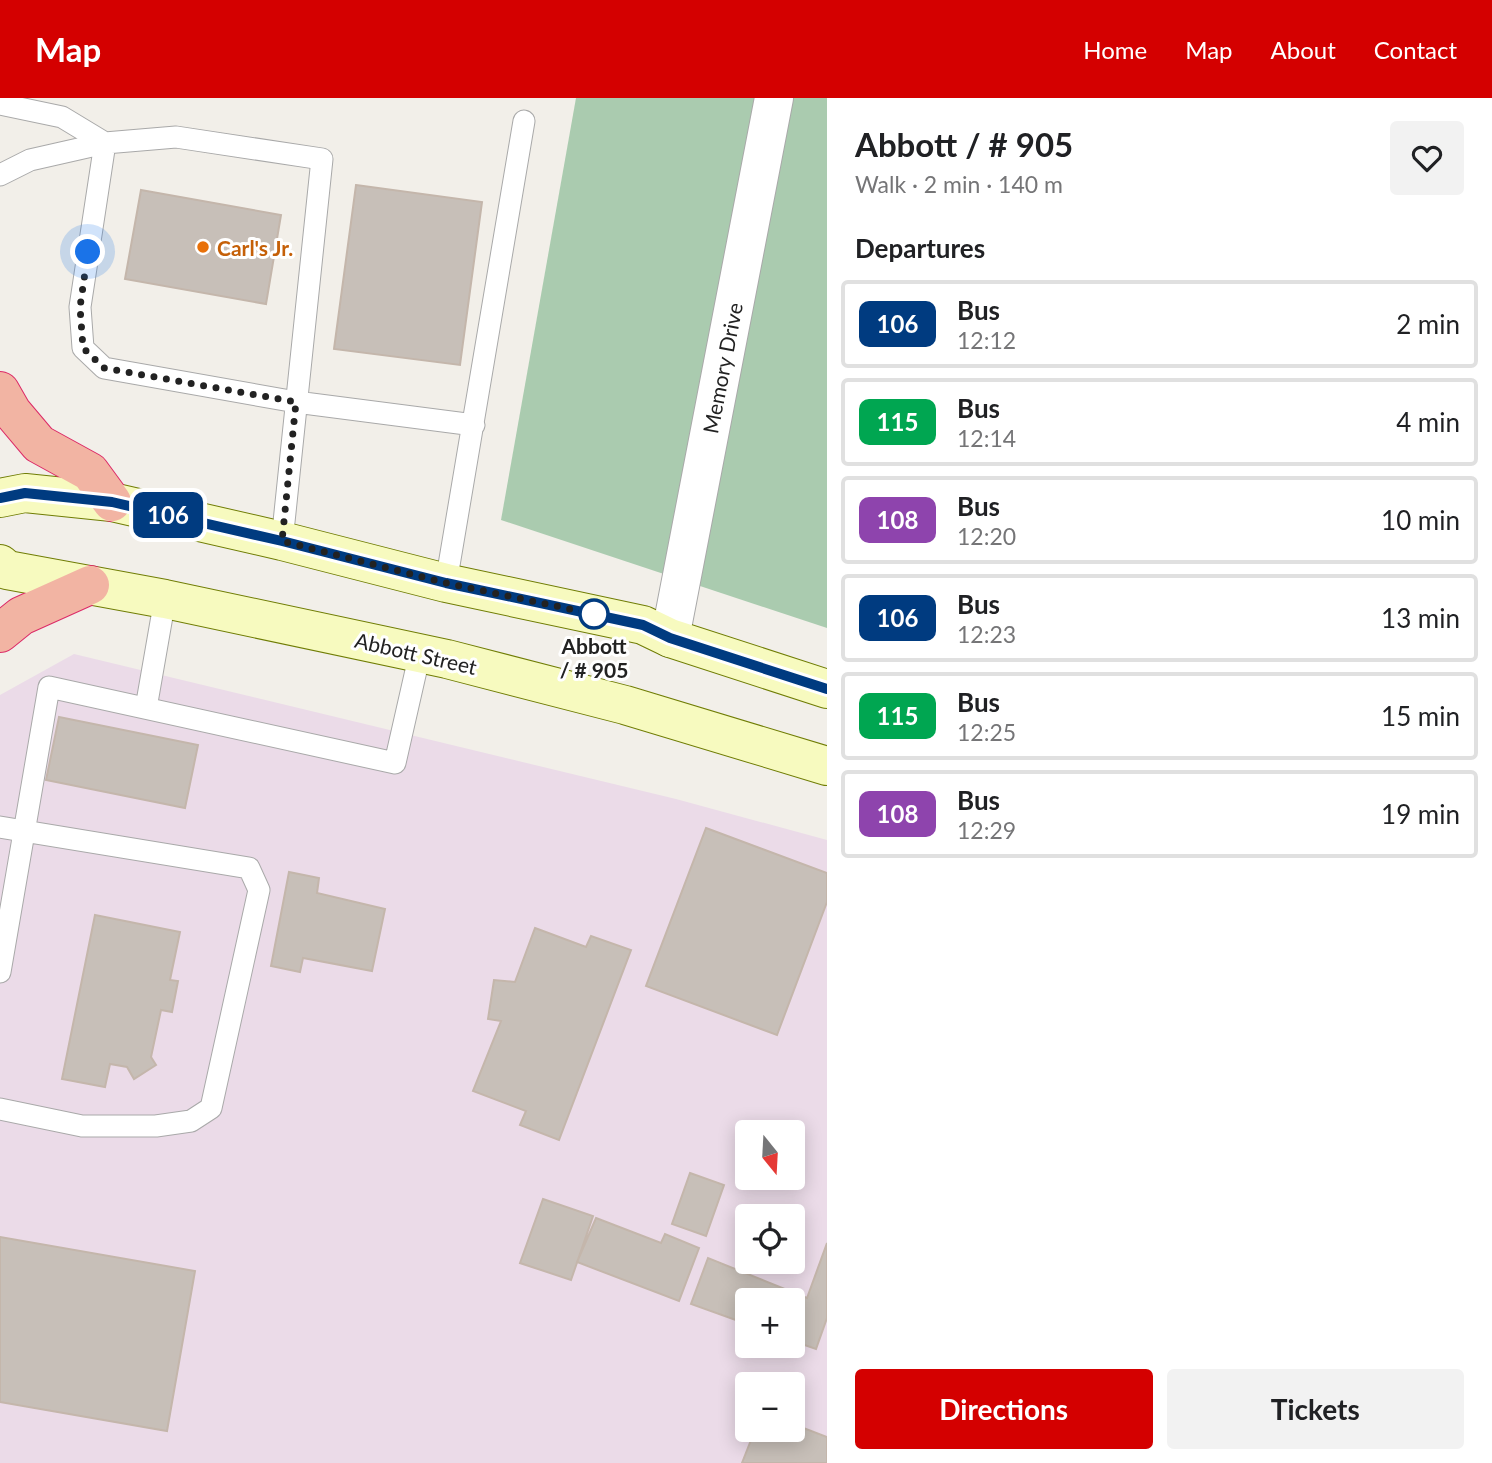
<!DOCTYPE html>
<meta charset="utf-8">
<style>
:root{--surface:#fff;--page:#f2f2f2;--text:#202124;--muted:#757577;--line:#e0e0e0;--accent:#d40000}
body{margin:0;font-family:Lato,sans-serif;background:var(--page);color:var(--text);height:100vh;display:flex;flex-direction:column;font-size:26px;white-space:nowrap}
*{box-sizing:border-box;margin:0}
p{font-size:23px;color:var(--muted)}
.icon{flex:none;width:38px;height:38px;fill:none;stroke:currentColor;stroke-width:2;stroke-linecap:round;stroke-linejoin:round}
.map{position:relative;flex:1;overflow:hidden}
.sheet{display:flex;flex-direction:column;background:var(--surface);width:665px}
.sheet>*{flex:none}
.badge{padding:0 14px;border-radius:10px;font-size:24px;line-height:46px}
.needle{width:46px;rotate:162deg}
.tools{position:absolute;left:735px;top:1022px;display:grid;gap:14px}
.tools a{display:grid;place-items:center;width:70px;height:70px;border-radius:7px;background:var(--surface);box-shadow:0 4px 18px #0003;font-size:35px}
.you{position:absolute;width:35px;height:35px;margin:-18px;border:5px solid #fff;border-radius:50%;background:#1a73e8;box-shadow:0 0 0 10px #1a73e833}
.map>.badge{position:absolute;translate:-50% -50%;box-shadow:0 0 0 4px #fff}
h2{padding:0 28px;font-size:26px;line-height:63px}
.round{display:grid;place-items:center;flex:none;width:74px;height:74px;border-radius:7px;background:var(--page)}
.overview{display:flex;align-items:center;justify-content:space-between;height:119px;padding:0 28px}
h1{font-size:33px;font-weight:700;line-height:52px}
.primary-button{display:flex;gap:14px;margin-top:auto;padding:14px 28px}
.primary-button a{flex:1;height:80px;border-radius:7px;background:var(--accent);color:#fff;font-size:28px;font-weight:700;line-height:80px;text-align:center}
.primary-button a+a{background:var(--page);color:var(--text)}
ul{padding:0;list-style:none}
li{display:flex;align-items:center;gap:21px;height:88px;margin:0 14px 10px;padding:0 14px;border:4px solid var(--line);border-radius:7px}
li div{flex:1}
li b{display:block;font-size:26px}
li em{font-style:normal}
li .badge{min-width:77px;font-weight:700;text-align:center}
header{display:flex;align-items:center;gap:42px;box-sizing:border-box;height:98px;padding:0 35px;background:var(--accent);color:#fff}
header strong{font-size:33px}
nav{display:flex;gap:38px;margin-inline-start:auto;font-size:24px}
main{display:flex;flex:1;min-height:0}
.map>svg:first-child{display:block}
</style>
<header>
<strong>Map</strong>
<nav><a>Home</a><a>Map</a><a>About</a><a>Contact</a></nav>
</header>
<main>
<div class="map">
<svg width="827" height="1365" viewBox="0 0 827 1365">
<rect width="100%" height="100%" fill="#f2efe9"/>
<path fill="#ebdbe8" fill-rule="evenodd" d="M74 556 676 701 827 742V1365H0V597ZM747 1034H793V1080H747ZM747 1118H793V1164H747ZM747 1202H793V1248H747ZM747 1286H793V1332H747Z"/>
<path fill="#aacbaf" d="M576 0H827V530L501 422Z"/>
<path fill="#c7bfb8" stroke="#c4b6ab" stroke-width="2" d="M356 87 482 104 460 267 334 251Z
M141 92 281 117 266 206 125 181Z
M59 619 198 647 185 710 46 682Z
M706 730 827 775V804L777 937 646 888Z
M289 774 319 780 317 795 385 811 372 873 303 860 300 874 271 868Z
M95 817 180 834 170 882 178 883 172 914 161 912 151 959 156 967 134 981 127 969 110 966 105 989 62 981Z
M535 830 586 849 591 838 631 852 559 1042 520 1027 526 1013 473 993 501 923 488 921 494 882 515 884Z
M690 1075 724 1087 706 1138 672 1126Z
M543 1101 593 1118 571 1182 520 1165Z
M596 1120 661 1145 665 1136 699 1150 679 1203 577 1164Z
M0 1139 195 1173 167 1333 0 1304Z
M827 1145V1220L816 1251 793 1243V1202H747V1226L691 1206 708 1160 807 1200Z
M793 1326 827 1339V1365H742L755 1332H793Z"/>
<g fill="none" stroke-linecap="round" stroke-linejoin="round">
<g stroke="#a9a9a9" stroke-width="23">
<path id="service" d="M0 6 62 19 105 45
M105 45 80 209 83 250 104 270 296 304 474 327
M0 77 30 62 105 45 176 39 322 61 282 443
M446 485 524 23
M146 610 165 501
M0 729 249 770 259 792 211 1010 191 1023 156 1028H82L0 1011
M0 874 49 589 395 665 420 555"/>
</g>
<g stroke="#a9a9a9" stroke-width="40">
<path id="minor" d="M670 540 774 0"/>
</g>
<g stroke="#707d05" stroke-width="40">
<path id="secondary" d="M0 400 25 395 112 404 282 443 446 485 643 527 670 540 827 591
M0 466 7 472 165 501 447 561 625 607 827 668"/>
</g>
<g stroke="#dc2a67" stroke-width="40">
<path id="trunk" d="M0 293 12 314 39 346 90 374 112 404
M0 535 21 518 90 487"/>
</g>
<use href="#service" stroke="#fff" stroke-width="21"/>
<use href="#minor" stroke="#fff" stroke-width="38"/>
<use href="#secondary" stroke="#f7fabf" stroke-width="38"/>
<use href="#trunk" stroke="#f2b4a3" stroke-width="38"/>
</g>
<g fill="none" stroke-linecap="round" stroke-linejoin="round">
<g stroke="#fff" stroke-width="16">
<path id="line" d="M0 400 25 395 112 404 282 443 446 485 643 527 670 540 827 591"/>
</g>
<use href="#line" stroke="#003b80" stroke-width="10"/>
<path stroke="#222" stroke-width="7" stroke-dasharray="0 12.6" d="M88 154 80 209 83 250 104 270 296 304 282 443 446 485 594 516"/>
</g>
<circle fill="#e8710a" stroke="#fff" stroke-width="2.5" cx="203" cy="149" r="7"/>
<circle fill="#fff" stroke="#003b80" stroke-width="3.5" cx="594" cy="516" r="14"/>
<g text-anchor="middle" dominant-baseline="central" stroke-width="6" stroke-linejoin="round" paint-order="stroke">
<g font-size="21" font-weight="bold" fill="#c56008" stroke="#fff" text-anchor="start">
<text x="217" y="149">Carl's Jr.</text>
</g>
<g font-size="21" fill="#222" stroke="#fff">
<text transform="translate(722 270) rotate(-79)">Memory Drive</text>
<text transform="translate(416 555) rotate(13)">Abbott Street</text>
</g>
<g font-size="21" font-weight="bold" fill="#222" stroke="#fff">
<text x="594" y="547">Abbott<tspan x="594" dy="24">/ # 905</tspan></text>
</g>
</g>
</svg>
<div class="tools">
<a><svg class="needle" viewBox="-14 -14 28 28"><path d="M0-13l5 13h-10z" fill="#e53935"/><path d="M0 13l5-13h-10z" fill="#757577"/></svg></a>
<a><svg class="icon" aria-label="locate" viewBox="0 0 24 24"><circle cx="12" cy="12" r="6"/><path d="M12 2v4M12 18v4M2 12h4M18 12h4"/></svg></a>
<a>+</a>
<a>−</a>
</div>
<div class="you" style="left:88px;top:154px"></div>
<b class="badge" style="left:168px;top:417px;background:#003b80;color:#fff">106</b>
</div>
<section class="sheet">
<div class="overview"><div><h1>Abbott / # 905</h1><p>Walk · 2 min · 140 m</p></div><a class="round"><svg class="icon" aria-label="heart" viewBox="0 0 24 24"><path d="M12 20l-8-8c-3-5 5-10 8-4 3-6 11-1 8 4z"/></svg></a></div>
<h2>Departures</h2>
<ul>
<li><span class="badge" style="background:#003b80;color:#fff">106</span><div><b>Bus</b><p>12:12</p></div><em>2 min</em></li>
<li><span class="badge" style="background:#00a651;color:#fff">115</span><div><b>Bus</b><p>12:14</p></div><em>4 min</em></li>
<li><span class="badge" style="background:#8e44ad;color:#fff">108</span><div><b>Bus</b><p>12:20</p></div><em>10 min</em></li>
<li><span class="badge" style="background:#003b80;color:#fff">106</span><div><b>Bus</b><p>12:23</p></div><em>13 min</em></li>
<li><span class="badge" style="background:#00a651;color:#fff">115</span><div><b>Bus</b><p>12:25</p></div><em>15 min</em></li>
<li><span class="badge" style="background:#8e44ad;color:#fff">108</span><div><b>Bus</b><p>12:29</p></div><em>19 min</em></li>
</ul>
<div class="primary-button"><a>Directions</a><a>Tickets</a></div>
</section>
</main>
